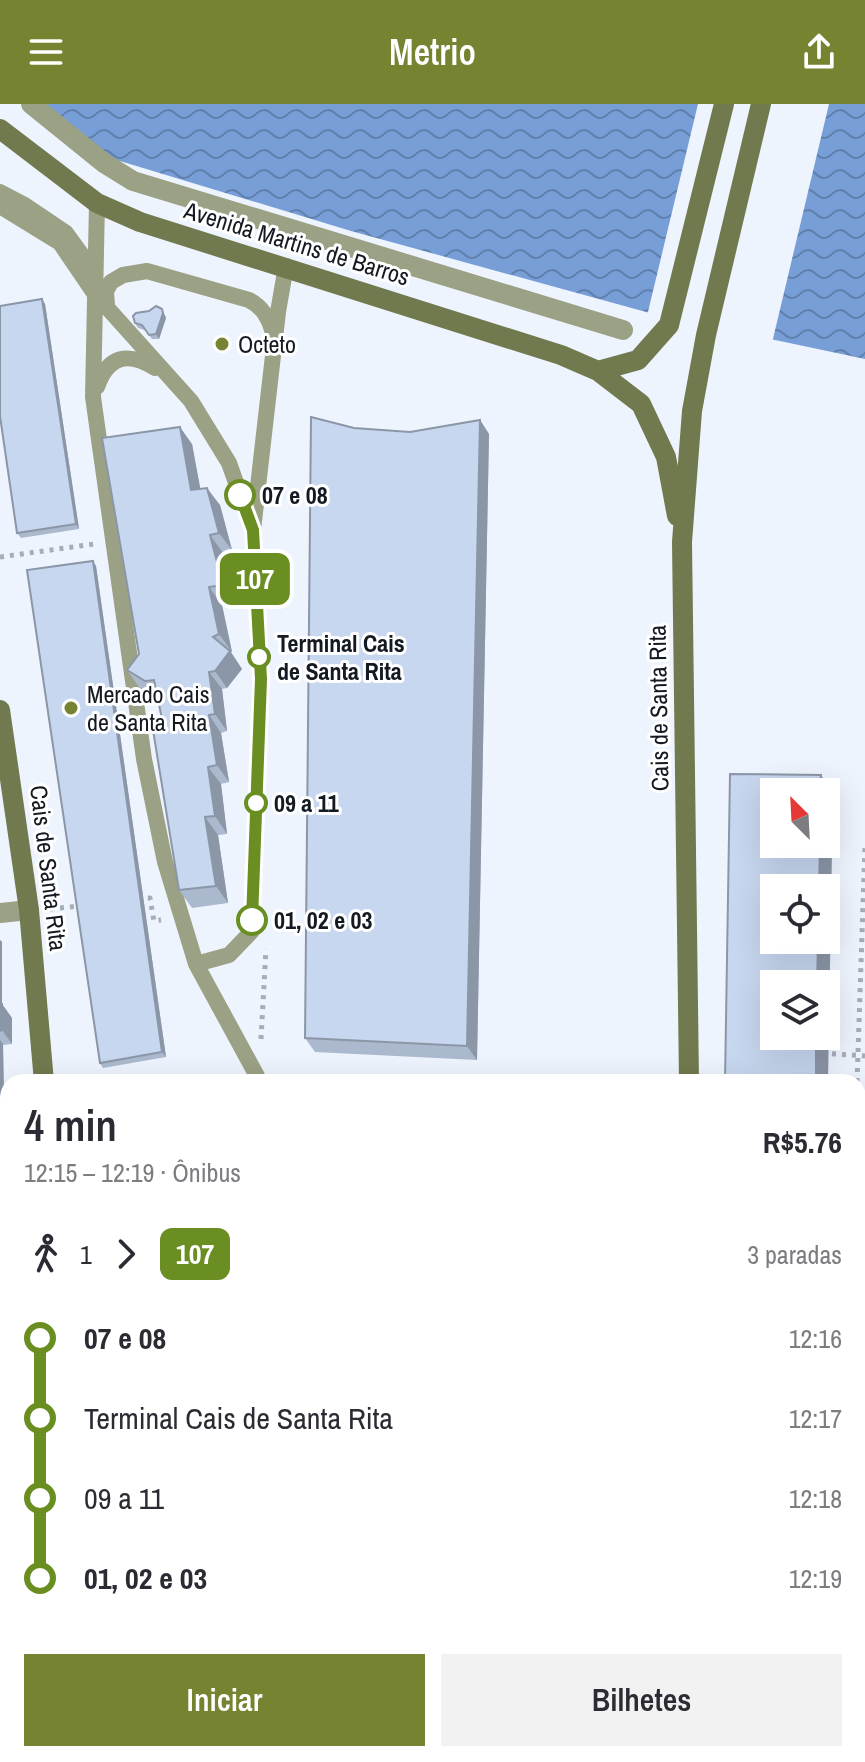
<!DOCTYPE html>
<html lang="pt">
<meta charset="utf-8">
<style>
:root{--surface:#fff;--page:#f2f2f3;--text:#2b2b33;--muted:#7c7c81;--accent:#768330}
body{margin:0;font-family:"Archivo Narrow",sans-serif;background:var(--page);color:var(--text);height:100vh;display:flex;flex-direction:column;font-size:30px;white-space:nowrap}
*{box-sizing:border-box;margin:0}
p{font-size:26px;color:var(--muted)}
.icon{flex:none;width:44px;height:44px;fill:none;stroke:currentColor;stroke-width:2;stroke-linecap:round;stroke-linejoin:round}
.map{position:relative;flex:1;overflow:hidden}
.side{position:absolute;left:0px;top:970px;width:866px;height:688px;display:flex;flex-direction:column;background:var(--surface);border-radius:24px 24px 0 0;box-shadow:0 8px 32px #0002}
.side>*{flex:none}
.badge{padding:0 16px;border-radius:12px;font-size:28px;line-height:52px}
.needle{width:52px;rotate:336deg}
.controls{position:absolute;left:760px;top:674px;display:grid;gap:16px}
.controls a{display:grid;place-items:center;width:80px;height:80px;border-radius:0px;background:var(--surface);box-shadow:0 8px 32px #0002;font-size:40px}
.map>.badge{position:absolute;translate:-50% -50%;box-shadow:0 0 0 4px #fff}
.legs{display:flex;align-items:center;gap:12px;height:88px;padding:0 24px;font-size:26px}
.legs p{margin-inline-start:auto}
.overview{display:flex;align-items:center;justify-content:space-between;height:136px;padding:0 24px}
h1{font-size:44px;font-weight:600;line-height:60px}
.action{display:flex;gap:16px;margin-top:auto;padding:16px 24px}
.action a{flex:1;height:92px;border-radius:0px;background:var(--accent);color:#fff;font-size:32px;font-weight:600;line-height:92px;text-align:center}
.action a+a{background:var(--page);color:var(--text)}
ul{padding:0 24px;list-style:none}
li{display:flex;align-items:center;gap:28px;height:80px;font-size:30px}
li i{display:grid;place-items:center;width:12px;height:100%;margin:0 10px;background:currentColor}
li i::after{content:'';width:20px;height:20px;margin:-10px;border:6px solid;border-radius:50%;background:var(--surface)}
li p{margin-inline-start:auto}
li:first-child i{background:linear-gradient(#0000 50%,currentColor 0)}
li:last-child i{background:linear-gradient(currentColor 50%,#0000 0)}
header{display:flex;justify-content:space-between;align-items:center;height:104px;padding:0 24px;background:var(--accent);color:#fff;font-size:36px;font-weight:600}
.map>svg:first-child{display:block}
</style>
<header><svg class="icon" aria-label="menu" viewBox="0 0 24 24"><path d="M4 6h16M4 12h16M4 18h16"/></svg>Metrio<svg class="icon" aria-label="share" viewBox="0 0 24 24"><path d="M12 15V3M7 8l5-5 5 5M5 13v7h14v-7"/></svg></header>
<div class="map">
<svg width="865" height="1658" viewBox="0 0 865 1658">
<defs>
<pattern id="water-waves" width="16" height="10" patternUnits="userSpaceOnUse" patternTransform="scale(2)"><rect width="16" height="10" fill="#779ed6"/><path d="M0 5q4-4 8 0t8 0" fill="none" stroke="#6080ad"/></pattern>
</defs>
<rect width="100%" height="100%" fill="#eef4fe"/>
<path fill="url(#water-waves)" d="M44 0H865V255L657 211 351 127 110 54Z"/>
<path fill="#eef4fe" d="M698 0H829L772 239 647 212Z"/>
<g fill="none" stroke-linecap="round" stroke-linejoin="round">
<path stroke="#a7adb7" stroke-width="5" stroke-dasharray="4 6" stroke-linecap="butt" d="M0 453 94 440
M138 795 150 794 154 817 161 816
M50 805 80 802
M261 935 266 845
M822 949 865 952
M857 978 865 742
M754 1658 760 1650"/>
<path stroke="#9ba184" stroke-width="16" d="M0 88 23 100 66 129 95 169
M97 99 93 293 144 655 165 758 196 860 257 972V978
M0 102 60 139 94 189 191 297 229 359 251 421
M107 202 106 187 111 178 123 171 147 167 249 196C263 203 269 215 273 229
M97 283C108 252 127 247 155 264
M196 860 229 851 252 827 261 575 253 426 278 208 286 162
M239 1658V1650"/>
<path stroke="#9ba184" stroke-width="20" d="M31 0 104 59 133 77 623 226
M0 809 29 806
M0 1136H8"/>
<path stroke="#71794e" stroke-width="20" d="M0 25 97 99 140 118 561 251 598 267 641 300 666 353 677 412
M598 267 638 256 669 221 724 0
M0 606 29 806 44 978
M689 978 682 438 692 307 706 231 761 0
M36 1658V1650
M671 1658 672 1650"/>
</g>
<path fill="#abb9ce" d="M45 200 79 425 21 434 17 429Z
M162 205 166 214 159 235H152L145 226 138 224 135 219Z
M480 316 489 330 477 956 315 948 305 934 354 324 410 328Z
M192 340 200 385 220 401 232 446 223 449 235 499 222 501 232 548H231L242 565 227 584 222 585 227 627 221 629 229 678 221 680 227 730 218 731 228 799 192 804 179 786 163 620 158 595 139 583 127 566 139 550Z
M96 462 166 953 103 964 100 959Z
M0 836 2 838V900L12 914V940L3 941 4 995 0 996Z
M0 1226 8 1237V1383L6 1508 8 1511V1556L5 1557 0 1658Z"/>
<path fill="#8b96a7" d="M42 195 45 200 79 425 76 420Z
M162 205 166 214 159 235 156 230Z
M480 316 489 330 477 956 467 942Z
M180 323 192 340 204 404 191 386Z
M207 384 220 401 232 446 219 429Z
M210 431 223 449 235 499 223 481Z
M93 457 96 462 166 953 162 948Z
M209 483 222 501 232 548 219 530Z
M230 547 242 565 227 584 215 567Z
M209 568 222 585 227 627 215 610Z
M209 611 221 629 229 678 217 661Z
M208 663 221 680 227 730 215 712Z
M821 671 833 689 828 978H816V932H826V880H817L818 836H826V784H819L820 740H826V688H820Z
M205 713 218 731 228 799 216 782Z
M0 836 2 838V900L12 914V940L2 926 0 911Z
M0 936 3 940 4 995 0 990Z
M0 1019 4 1025 5 1085V1115L1 1110 2 1080 0 1077Z
M0 1226 8 1237V1388L0 1377Z
M1 1379 8 1388 6 1508 8 1511V1552L4 1546 0 1507Z
M0 1550 5 1557 3 1658H0Z
M567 1650H581L580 1658H567Z
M823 1650H833V1658H823Z"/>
<path fill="#c7d7ef" stroke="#8b96a7" stroke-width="2" d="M42 195 76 420 17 429 0 312V202Z
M156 202 162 205 163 209 156 230 149 231 142 221 135 219 133 212 136 209 149 207Z
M311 313 354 324 410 328 480 316 467 942 305 934Z
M180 323 191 386 207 384 219 429 210 431 223 481 209 483 219 530 213 533 230 547 215 567 209 568 215 610 209 611 217 661 208 663 215 712 205 713 216 782 179 786 153 626 163 620 154 576 145 577 127 566 139 550 102 334Z
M93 457 162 948 100 959 27 466Z
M730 670 821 671 820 688H774V740H820L819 784H774V836H818L817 880H774V932H816V978H725Z
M0 900H2V926L0 927Z
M0 1080H2L1 1110H0Z
M3 1504 4 1546 0 1547V1505Z
M246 1650H567V1658H246Z
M798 1650H823V1658H790Z"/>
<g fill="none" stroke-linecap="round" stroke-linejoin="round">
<g stroke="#fff" stroke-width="18">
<path id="line-1" d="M240 391 253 426 261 575 252 816"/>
</g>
<use href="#line-1" stroke="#6b8e23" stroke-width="12"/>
</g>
<g fill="#768330" stroke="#fff" stroke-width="3">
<circle cx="222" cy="240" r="8"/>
<circle cx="71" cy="604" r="8"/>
</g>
<g fill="#fff" stroke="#6b8e23" stroke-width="4">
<circle cx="240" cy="391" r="14"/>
<circle cx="259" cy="553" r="10"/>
<circle cx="256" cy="699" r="10"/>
<circle cx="252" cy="816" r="14"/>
</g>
<g text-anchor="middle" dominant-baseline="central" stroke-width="6" stroke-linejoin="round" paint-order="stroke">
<g font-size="24" fill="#141a22" stroke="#fff">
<text transform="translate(297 139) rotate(17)">Avenida Martins de Barros</text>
<text transform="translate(658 604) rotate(-91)">Cais de Santa Rita</text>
<text transform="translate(49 764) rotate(83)">Cais de Santa Rita</text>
</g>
<g font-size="24" fill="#141a22" stroke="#fff" text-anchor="start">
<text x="238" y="240">Octeto</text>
<text x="87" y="590">Mercado Cais<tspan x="87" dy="28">de Santa Rita</tspan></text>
</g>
<g font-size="24" font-weight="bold" fill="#141a22" stroke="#fff" text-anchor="start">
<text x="262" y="391">07 e 08</text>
<text x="277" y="539">Terminal Cais<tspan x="277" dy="28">de Santa Rita</tspan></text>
<text x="274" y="699">09 a 11</text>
<text x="274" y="816">01, 02 e 03</text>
</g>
</g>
</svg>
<div class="controls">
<a><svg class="needle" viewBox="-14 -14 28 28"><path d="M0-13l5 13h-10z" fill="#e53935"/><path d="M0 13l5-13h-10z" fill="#7c7c81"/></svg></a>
<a><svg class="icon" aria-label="locate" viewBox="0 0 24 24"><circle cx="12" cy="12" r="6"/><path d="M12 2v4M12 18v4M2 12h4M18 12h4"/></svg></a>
<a><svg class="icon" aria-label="layers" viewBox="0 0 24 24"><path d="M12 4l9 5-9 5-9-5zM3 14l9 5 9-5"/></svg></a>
</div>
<b class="badge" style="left:255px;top:475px;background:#6b8e23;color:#fff">107</b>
<section class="side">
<div class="overview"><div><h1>4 min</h1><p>12:15 – 12:19 · Ônibus</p></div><b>R$5.76</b></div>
<div class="legs"><svg class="icon" aria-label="walk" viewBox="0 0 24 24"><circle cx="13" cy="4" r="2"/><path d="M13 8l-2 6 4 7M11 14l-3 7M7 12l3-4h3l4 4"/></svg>1<svg class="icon" aria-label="forward" viewBox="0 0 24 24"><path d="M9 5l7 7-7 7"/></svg><b class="badge" style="background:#6b8e23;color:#fff">107</b><p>3 paradas</p></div>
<ul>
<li><i style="color:#6b8e23"></i><b>07 e 08</b><p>12:16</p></li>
<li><i style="color:#6b8e23"></i><span>Terminal Cais de Santa Rita</span><p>12:17</p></li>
<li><i style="color:#6b8e23"></i><span>09 a 11</span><p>12:18</p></li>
<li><i style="color:#6b8e23"></i><b>01, 02 e 03</b><p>12:19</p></li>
</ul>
<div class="action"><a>Iniciar</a><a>Bilhetes</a></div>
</section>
</div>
